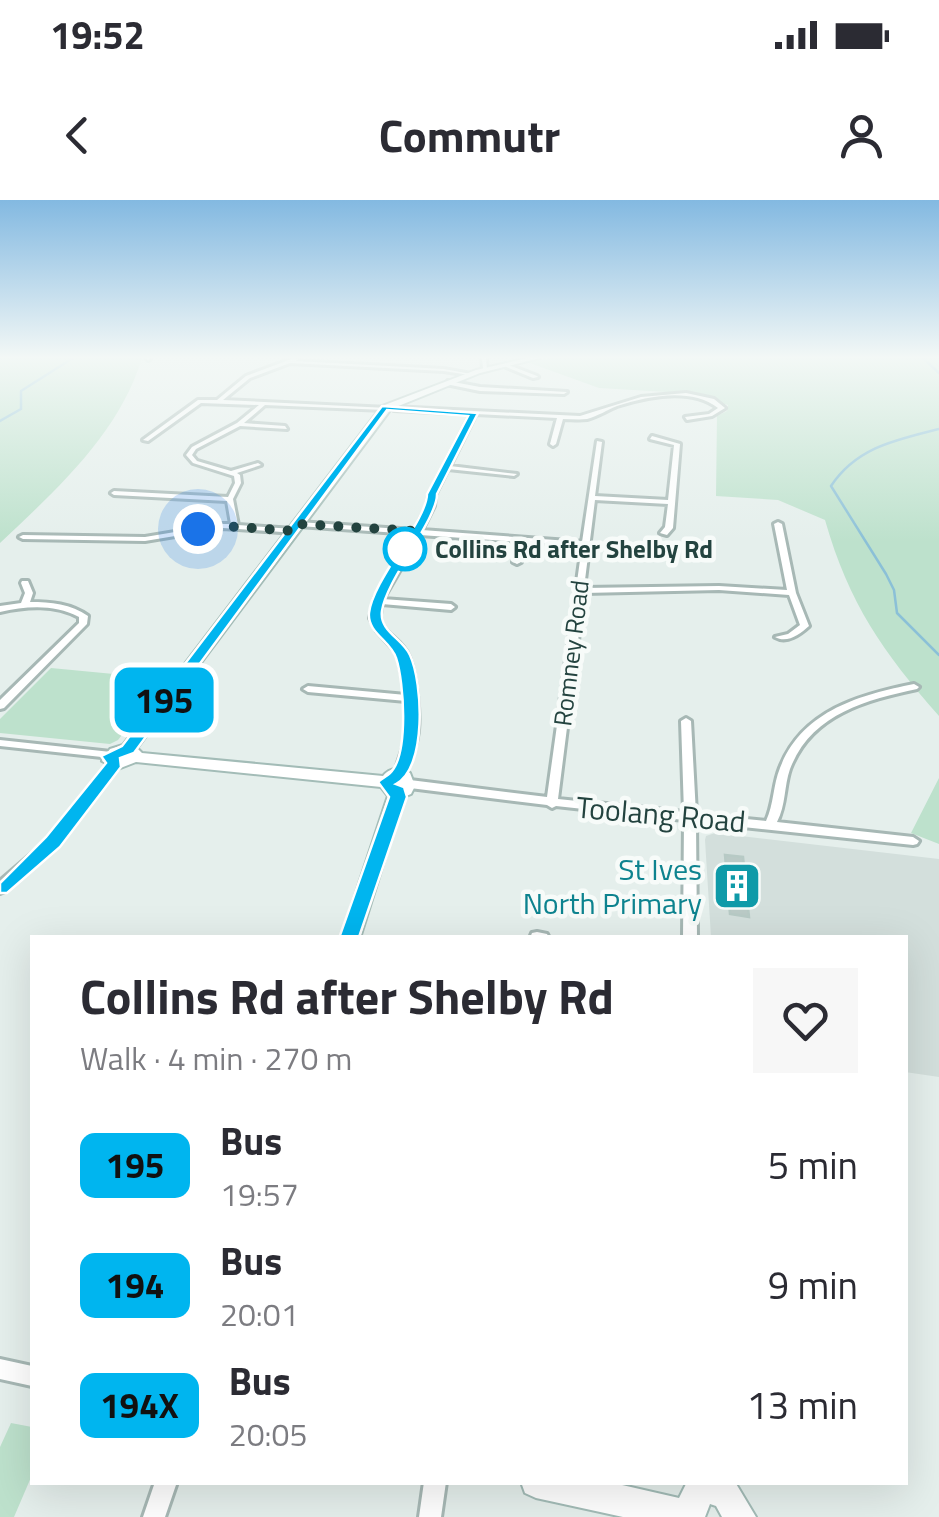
<!DOCTYPE html>
<meta charset="utf-8">
<style>
:root{--surface:#fff;--page:#f7f7f7;--text:#2b2b33;--muted:#7c7c81}
body{margin:0;font-family:"Titillium Web",sans-serif;background:var(--page);color:var(--text);height:100vh;display:flex;flex-direction:column;font-size:38px;white-space:nowrap}
*{box-sizing:border-box;margin:0}
p{font-size:32px;color:var(--muted)}
.icon{flex:none;width:55px;height:55px;fill:none;stroke:currentColor;stroke-width:2;stroke-linecap:round;stroke-linejoin:round}
.map{position:relative;flex:1;overflow:hidden}
.side{position:absolute;left:30px;top:735px;width:878px;height:550px;display:flex;flex-direction:column;background:var(--surface);border-radius:0px;box-shadow:0 10px 40px #0002}
.side>*{flex:none}
.badge{padding:0 20px;border-radius:15px;font-size:35px;line-height:65px}
.you{position:absolute;width:50px;height:50px;margin:-25px;border:8px solid #fff;border-radius:50%;background:#1a73e8;box-shadow:0 0 0 15px #1a73e833}
.map>.badge{position:absolute;translate:-50% -50%;box-shadow:0 0 0 5px #fff}
.round{display:grid;place-items:center;flex:none;width:105px;height:105px;border-radius:0px;background:var(--page)}
.head{display:flex;align-items:center;justify-content:space-between;height:170px;padding:0 50px}
h1{font-size:48px;font-weight:700;line-height:75px}
ul{padding:0;list-style:none}
li{display:flex;align-items:center;gap:30px;height:120px;padding:0 50px}
li div{flex:1}
li b{display:block;font-size:38px}
li em{font-style:normal}
li .badge{min-width:110px;font-weight:700;text-align:center}
.status{display:flex;justify-content:space-between;align-items:center;height:70px;padding:0 50px;background:var(--surface);direction:ltr}
.status svg{height:28px;fill:currentColor}
header{display:flex;justify-content:space-between;align-items:center;height:130px;padding:0 50px;background:var(--surface);font-size:45px;font-weight:700}
.map>svg:first-child{display:block}
</style>
<div class="status"><b>19:52</b><svg viewBox="0 0 49 12"><path d="M0 12V9h3v3zM5 12V6h3v6zM10 12V3h3v9zM15 12V0h3v12zM26 1h20v11H26zM47 4h2v5h-2z"/></svg></div>
<header><svg class="icon" aria-label="back" viewBox="0 0 24 24"><path d="M15 5l-7 7 7 7"/></svg>Commutr<svg class="icon" aria-label="person" viewBox="0 0 24 24"><circle cx="12" cy="8" r="4"/><path d="M4 21q1-7 8-7t8 7"/></svg></header>
<div class="map">
<svg width="939" height="1317" viewBox="0 0 939 1317">
<rect width="100%" height="100%" fill="#e5efec"/>
<path fill="#d3dfdc" d="M715 633 939 659V877L905 872V738L711 737 705 640 706 636Z"/>
<path fill="#bde1cc" d="M0 158H142C119 234 56 290 0 343Z
M549 158H939V516C883 452 849 404 825 320L778 300 716 296 717 216 727 211 728 205 684 193 599 188 527 162Z
M51 468 166 479 118 540 110 544 0 533V519Z
M939 578V644L911 633Z
M11 1223 32 1227V1275L14 1317H0V1247Z"/>
<g fill="none" stroke-linecap="round" stroke-linejoin="round">
<path stroke="#8bc0d7" stroke-width="2.5" d="M923 158 939 173
M0 221 21 209V191L73 158
M939 229C896 240 857 247 831 286L886 374 894 390 897 413 939 455"/>
</g>
<path fill="#bacac6" stroke="#b7cac5" stroke-width="2.5" d="M725 655 743 657 749 717 730 714Z"/>
<g fill="none" stroke-linecap="round" stroke-linejoin="round">
<g stroke="#a7b8b5" stroke-width="6">
<path id="street" d="M146 158H150V159L148 160Z
M294 158 298 159 296 161 444 169 471 174 469 175 444 171 290 163 250 178 223 200 388 208 385 210 265 205 244 223 285 226 287 229 240 226 196 249 192 255 197 261 231 271 258 263 261 265 237 273 240 275 241 283 233 299 238 325 293 329 297 331 296 333 223 328 145 341 23 339 19 337 23 335 145 337 223 324H231L227 301 114 295 111 293 114 291 228 297 235 283 234 276 193 263 186 255 192 247 237 223 259 205 201 203 148 241 143 240 198 200H217L246 176Z
M482 158H486L487 170 483 169Z
M506 164 537 176 538 177 533 178 504 166Z
M448 181 480 187 567 192 564 194 480 191 446 184Z
M686 193 714 199 725 208 712 216 687 220 685 217 709 214 718 208C691 187 648 196 617 206 607 210 598 216 587 219 579 220 571 219 563 219L556 244 553 246 550 244 557 218 476 214 450 266 517 274 514 276 448 269 435 295 434 306 422 330 582 342 597 241 602 242 595 296 668 300 674 245 650 239 652 236 680 244 673 328 667 335 660 333 665 327 668 304 595 300 584 388 719 386 787 390 774 324 778 322 782 324 796 393 809 426C800 434 787 444 775 437L788 434 800 425 789 395 719 390 584 393 558 599 684 612 681 521 686 518 691 521 696 614 766 621C774 604 773 585 780 568 802 511 859 495 914 484L919 487 917 489C866 500 811 514 790 569 784 586 786 605 777 622L913 637 919 641 917 644 913 645 696 622 697 738H683L684 620 556 606 552 608 547 605 410 588 404 584 410 580 547 597 582 346 526 342 521 362 517 364 513 362 519 342 420 335 383 399 451 404 455 407 451 410 382 404C372 433 400 434 409 457 416 475 421 517 417 537 415 550 408 562 406 575L400 579 394 575 407 536 406 501 308 492 303 489 308 486 406 495 398 454 377 431 370 418 375 398 412 334 299 326 295 324 299 322 415 330 427 306 429 295 471 214 394 210 392 207 580 216 641 197Z
M22 381H28L33 393 30 402C51 402 71 404 88 416L87 424 4 508 0 509V500L79 423V417C54 404 27 406 0 412V406L21 403 25 393 21 383Z
M0 540 111 552 116 555 111 558 0 546Z
M115 560 121 563 119 565 57 645 5 691 0 693V681L49 639 111 561Z
M537 732 547 734 549 738H530L532 733Z
M0 1159 32 1166V1186L0 1179Z
M155 1282H177L165 1317H143Z
M424 1282H446L441 1317H419Z"/>
</g>
<g stroke="#a3bcb7" stroke-width="4">
<path id="secondary" d="M528 158H540L480 173 391 209 137 548 142 553 383 576C390 567 401 567 410 573L415 586 411 594 404 597 360 738H341L388 596 381 587 136 562 118 569 102 561 110 549 123 545 382 206 476 170Z
M521 1282H609L679 1298 687 1282H735L756 1317H722L716 1306 710 1304 705 1317H623L536 1298 525 1293Z"/>
</g>
<use href="#street" fill="#fff" fill-rule="evenodd"/>
<use href="#secondary" fill="#fff" fill-rule="evenodd"/>
</g>
<linearGradient id="sky" x2="0" y2="1"><stop stop-color="#83b9e1"/><stop offset="0.46" stop-color="#f3f8f6"/><stop offset="1" stop-color="#f3f8f6" stop-opacity="0"/></linearGradient>
<rect width="939" height="342" fill="url(#sky)"/>
<path fill="#00b5ef" stroke="#fff" stroke-width="2.5" d="M382 206 478 213 437 294C438 318 386 380 382 411 379 431 403 439 410 455 423 483 427 568 396 584L404 587 407 597 357 743H342L339 738 389 597 378 582C382 578 387 576 390 573 409 555 404 482 396 458 391 441 367 433 369 413 372 381 427 320 427 294L468 216 387 210 134 553 120 558 121 567 60 647 7 693H0V683L46 637 106 563 101 556 122 546Z"/>
<g fill="none" stroke-linecap="round" stroke-linejoin="round">
<path stroke="#23433f" stroke-width="10" stroke-dasharray="0 18" d="M198 329 223 326 293 331 299 324 416 331 405 349"/>
</g>
<defs>
<g id="building-square" transform="scale(2.5)"><rect x="-9" y="-9" width="18" height="18" rx="4" fill="#0f9aa8" stroke="#f7fbf9"/><path d="M-4-6H4V6H1V3H-1V6H-4ZM-2.5-4.3h1.7v1.8h-1.7ZM.8-4.3h1.7v1.8H.8ZM-2.5-1h1.7V.8h-1.7ZM.8-1h1.7V.8H.8Z" fill="#fff"/></g>
</defs>
<g fill-rule="evenodd">
<use href="#building-square" x="737" y="686"/>
</g>
<circle fill="#fff" stroke="#00b5ef" stroke-width="5" cx="405" cy="349" r="20"/>
<g text-anchor="middle" dominant-baseline="central" stroke-width="9" stroke-linejoin="round" paint-order="stroke">
<g font-size="25" font-weight="bold" fill="#23433f" stroke="#f7fbf9" text-anchor="start">
<text x="435" y="349">Collins Rd after Shelby Rd</text>
</g>
<g font-size="25" fill="#23433f" stroke="#f7fbf9">
<text transform="translate(571 453) rotate(-83)">Romney Road</text>
</g>
<g font-size="30" fill="#23433f" stroke="#f7fbf9">
<text transform="translate(661 614) rotate(5)">Toolang Road</text>
</g>
<g font-size="30" fill="#0d838f" stroke="#f7fbf9" text-anchor="end">
<text x="702" y="669">St Ives<tspan x="702" dy="34">North Primary</tspan></text>
</g>
</g>
</svg>
<div class="you" style="left:198px;top:329px"></div>
<b class="badge" style="left:164px;top:500px;background:#00b5ef;color:#111">195</b>
<section class="side">
<div class="head"><div><h1>Collins Rd after Shelby Rd</h1><p>Walk · 4 min · 270 m</p></div><a class="round"><svg class="icon" aria-label="heart" viewBox="0 0 24 24"><path d="M12 20l-8-8c-3-5 5-10 8-4 3-6 11-1 8 4z"/></svg></a></div>
<ul>
<li><span class="badge" style="background:#00b5ef;color:#111">195</span><div><b>Bus</b><p>19:57</p></div><em>5 min</em></li>
<li><span class="badge" style="background:#00b5ef;color:#111">194</span><div><b>Bus</b><p>20:01</p></div><em>9 min</em></li>
<li><span class="badge" style="background:#00b5ef;color:#111">194X</span><div><b>Bus</b><p>20:05</p></div><em>13 min</em></li>
</ul>
</section>
</div>
